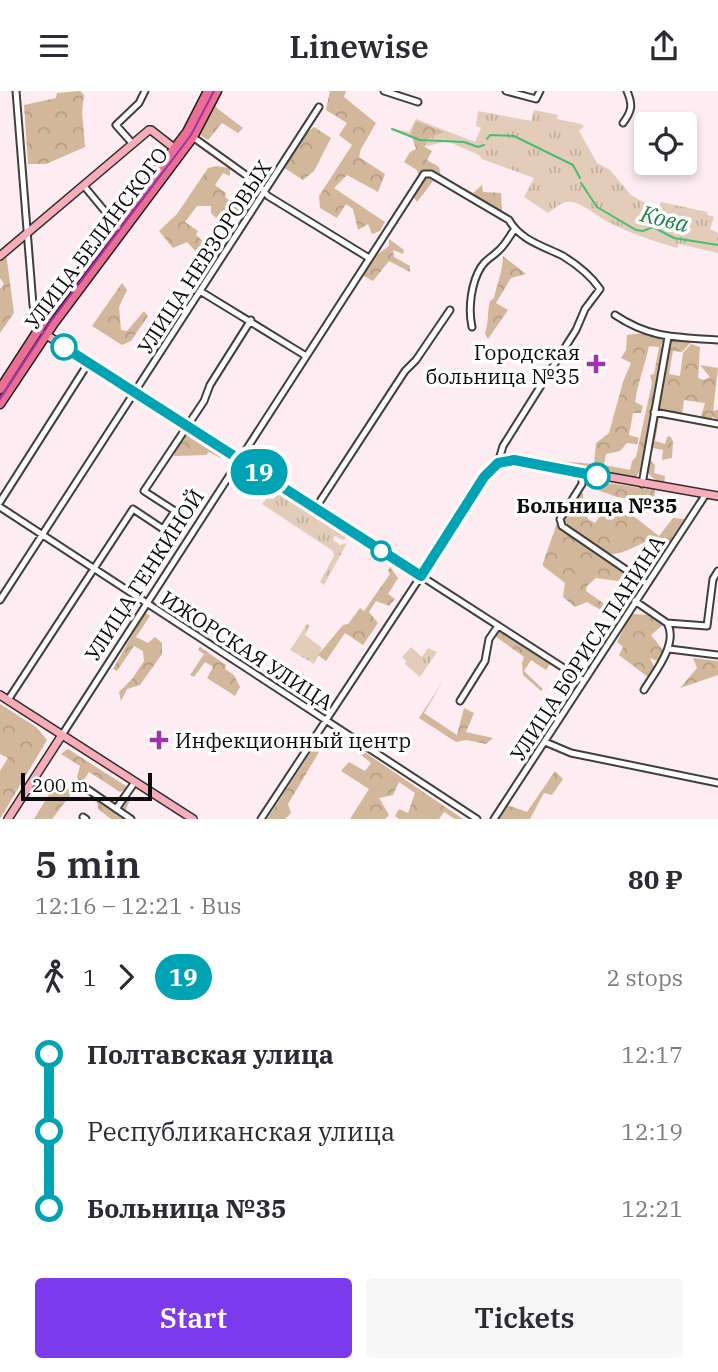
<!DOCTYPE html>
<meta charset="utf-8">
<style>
:root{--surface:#fff;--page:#f7f7f7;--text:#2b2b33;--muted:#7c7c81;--accent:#7c3aed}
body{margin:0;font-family:"IBM Plex Serif",serif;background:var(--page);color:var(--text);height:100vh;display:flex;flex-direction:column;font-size:26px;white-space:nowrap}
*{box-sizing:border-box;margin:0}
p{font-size:23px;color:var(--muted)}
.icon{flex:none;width:38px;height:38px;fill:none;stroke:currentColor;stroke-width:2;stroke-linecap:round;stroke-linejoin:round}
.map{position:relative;height:728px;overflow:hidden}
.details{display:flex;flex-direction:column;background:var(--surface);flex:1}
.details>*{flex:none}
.badge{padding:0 14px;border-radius:23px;font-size:24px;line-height:46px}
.fabs{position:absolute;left:634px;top:21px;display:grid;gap:14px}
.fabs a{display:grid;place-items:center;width:63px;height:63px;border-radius:7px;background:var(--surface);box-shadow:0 4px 10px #0003;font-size:35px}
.scale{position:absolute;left:21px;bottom:18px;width:131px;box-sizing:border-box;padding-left:7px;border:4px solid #0c0c0c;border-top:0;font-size:19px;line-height:24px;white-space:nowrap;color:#0c0c0c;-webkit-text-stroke:5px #fff;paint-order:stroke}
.map>.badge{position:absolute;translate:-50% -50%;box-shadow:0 0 0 4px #fff}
.legs{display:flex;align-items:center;gap:10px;height:77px;padding:0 35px;font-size:23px}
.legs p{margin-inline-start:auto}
.headline{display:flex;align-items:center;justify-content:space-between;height:119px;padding:0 35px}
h1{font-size:38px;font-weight:600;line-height:52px}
.action{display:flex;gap:14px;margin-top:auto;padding:14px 35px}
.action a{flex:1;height:80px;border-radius:7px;background:var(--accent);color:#fff;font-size:28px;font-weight:600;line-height:80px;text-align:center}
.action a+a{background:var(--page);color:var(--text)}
ul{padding:0 35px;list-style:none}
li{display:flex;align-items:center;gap:24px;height:77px;font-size:26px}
li i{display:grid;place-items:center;width:10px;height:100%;margin:0 9px;background:currentColor}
li i::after{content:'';width:18px;height:18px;margin:-9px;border:5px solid;border-radius:50%;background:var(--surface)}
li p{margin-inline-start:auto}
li:first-child i{background:linear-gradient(#0000 50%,currentColor 0)}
li:last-child i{background:linear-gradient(currentColor 50%,#0000 0)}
header{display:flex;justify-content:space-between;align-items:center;height:91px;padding:0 35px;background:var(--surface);font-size:32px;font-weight:600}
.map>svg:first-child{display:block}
</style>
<header><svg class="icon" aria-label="menu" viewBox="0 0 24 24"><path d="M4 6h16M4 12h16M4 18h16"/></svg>Linewise<svg class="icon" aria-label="share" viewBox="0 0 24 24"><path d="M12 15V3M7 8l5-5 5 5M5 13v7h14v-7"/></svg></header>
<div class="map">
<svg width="718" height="728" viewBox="0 0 718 728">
<defs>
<pattern id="grass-tufts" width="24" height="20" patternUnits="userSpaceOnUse" patternTransform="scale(1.75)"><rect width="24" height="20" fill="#e4ccba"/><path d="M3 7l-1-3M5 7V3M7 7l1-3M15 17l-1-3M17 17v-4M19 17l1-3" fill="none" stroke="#c2ae9f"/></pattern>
<pattern id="forest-crowns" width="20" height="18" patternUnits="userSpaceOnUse" patternTransform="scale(1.75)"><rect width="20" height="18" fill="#d3b79a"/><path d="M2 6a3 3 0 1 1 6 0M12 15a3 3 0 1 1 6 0" fill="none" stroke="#b49c84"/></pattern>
</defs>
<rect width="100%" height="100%" fill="#fdecf1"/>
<path fill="url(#grass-tufts)" d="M534 19 558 24 557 28 581 33 584 35 579 40 597 72 610 79 631 104 657 119 661 111 707 121 708 124 714 126 710 138 718 142V162L679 153 677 157C654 150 632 143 610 132 597 126 587 114 572 111 563 109 555 117 548 122L524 106 534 87 482 68 479 64 447 50 428 55 390 37 409 41 416 28 475 51 481 37 476 35 478 20 531 30Z
M272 399 339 442 341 440 348 445 343 449 335 445 333 449 340 454 347 452 324 494 320 491 334 465 333 460 262 413 268 406 273 408 275 406 271 402Z
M307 533 310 535 305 544 322 557 314 573 290 559Z
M411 556 422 566 428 557 437 561 420 586 405 573 406 570 402 566Z"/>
<path fill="url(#forest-crowns)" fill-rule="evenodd" d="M80 0 84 4 82 21 85 56 46 73H28L24 14 56 7 57 2Z
M330 0H346L344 6 376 32 361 58 359 66 385 83 378 101 347 84 334 97 385 131 380 140 372 143 368 133 358 139 353 118 346 113 337 127 320 117 319 105 352 54 339 44 347 32 326 19Z
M213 12 218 18 243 37 238 42 222 32 208 49 197 42Z
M416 30 444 41 428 47 425 56 432 60 427 69 439 76 441 85 473 102 482 94 483 101 501 102 502 120 433 90 417 111 410 101 419 87 417 79 404 71 410 61 416 58 411 42Z
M314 36 331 47 314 80 303 89 283 76 304 44Z
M216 75 230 77V85L223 82 215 94 226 102 225 106 246 122 232 127 222 120 216 127 211 122V115H197L185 131 198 140 196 144 214 160 218 166 209 182 199 173 198 163 187 151 173 157 159 140 177 123 208 77Z
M389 148 404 159 403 163 393 159 394 166 410 175V181L389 170 373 190 362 184 371 168 389 155Z
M6 162 14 222 0 242V198L4 193 0 187V167Z
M503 165 526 183 511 187 496 212 508 219 488 248 485 242C489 232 487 221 490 210L494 207C497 192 503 180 503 165Z
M122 192 127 199 119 216 121 239 127 240 144 220 148 225 131 250 122 254 92 235Z
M644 242 666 247 660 256 677 247 694 248 682 261 673 260 669 283 680 285 683 262 691 253 700 256 698 287 704 289 710 286 700 274 718 277 713 320 718 319V330L713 326 710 329 700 328 705 312 684 309 682 324 667 322 670 329 659 327 655 350 665 353 667 346 670 345 673 350 672 367 662 369 663 359 653 357 650 369 655 374 654 382 665 385 664 394 653 387 643 377 634 387 545 372V369L594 373 596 352 609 342 623 291 631 272 621 267 626 259 627 244ZM649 255 659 256 654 283 650 284 652 292 636 366 632 370 630 379 604 374 606 363 620 360 627 352 637 353 639 347 629 344 633 322H641L643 315 635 311C638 291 645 274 649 255Z
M186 339 223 364 221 367 209 361 206 364 174 365 176 355Z
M595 390 655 399 654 412 617 406 595 398Z
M582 400 588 428 595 432 606 417 627 420 659 445 673 427 684 428 646 486 641 484 661 454 652 448C639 453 626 462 612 463L626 483 618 490 596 487 587 495 586 500 616 521 614 527 587 511 575 516 563 506 565 492 543 475V472L556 435Z
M390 476 398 487 388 503 395 508 389 515 376 510 369 521 378 532 363 554 345 542 326 570 318 564 343 534 348 533 360 517 364 520 390 483 388 479Z
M145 521 150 525 136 546 148 552 155 546 162 552V563L140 594 127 598 121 610 119 601 132 588 144 570 143 560 134 555 117 580 113 578Z
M631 523 651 524 664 533 651 544 663 559 657 570 650 567 655 578 649 587 619 564 623 556 617 551Z
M498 540 550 573 546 579 531 569 524 580 543 598 541 600 523 584 522 572 524 566 495 545Z
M200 556 226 574 225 578 234 584 240 596 235 605 207 587 213 576 205 571 194 586 190 584 204 563 198 559Z
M693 567 718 570V584L680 597 697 577Z
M443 590 424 622 457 644 464 617 474 622 466 641 493 647 486 653 466 649 456 651 419 627Z
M0 613 36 636 47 649 0 728V680L8 667 0 663Z
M322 644 328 646 288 713 291 722 285 728H267Z
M68 658 129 697 120 701 89 681 82 692 113 714 121 703 130 709 124 722 131 728H111L98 718V713L81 696 77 686 80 675 61 663Z
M363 660 463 728H455L444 721 439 728H399L395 725 399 718 408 722 415 702 399 691 393 704 379 707 389 724 385 728H350L369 698 341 680 349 671 365 680 371 672 360 663Z
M555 680 563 688 552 704 544 702 530 728H497L507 714 527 721Z
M56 692 73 701 52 728H34Z"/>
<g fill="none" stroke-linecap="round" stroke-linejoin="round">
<path stroke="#44c06f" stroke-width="2" d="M392 38 420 49 464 51 478 56 484 54
M487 48 490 44 514 45 573 74 580 87
M581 92 597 116 636 139 643 140 653 136 674 147 718 154"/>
<g stroke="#3f3f3f" stroke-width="9">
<path id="street" d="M16 0 33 214 38 237
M384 0 418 11
M506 0 536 8 540 0
M623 32C632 20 633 14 627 0
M190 44 257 92 268 105 369 167
M132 52 116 34 139 12 145 0
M84 95 118 136
M200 200 306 265
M615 224C651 248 677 246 718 249
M472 236C468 218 471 192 481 176 486 168 491 167 497 161 504 156 509 146 514 139
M654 321 718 333
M582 383V393L560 428 562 435 647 493
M642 393 668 246
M0 411 89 271
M0 416 477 728
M315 418 405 280 416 269 450 219
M0 509 319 16
M635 510 667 532C679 552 655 581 644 599
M667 532 707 535 713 488 718 480
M669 558 718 564
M8 609 133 418 163 438 175 420 144 400 204 310 210 294 251 229
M460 610 485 570 489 548 498 535
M62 644 424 83H431L509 129C520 149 543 155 563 165 576 173 591 185 600 198L585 218 576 239 503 355 498 372
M545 651 571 662 718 692
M80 693 131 728
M116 718 135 691
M83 726 86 728
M261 728 421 485 584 590
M494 728 706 403"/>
</g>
<g stroke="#2e2e2e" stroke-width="10">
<path id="secondary" d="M0 165 149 39H151L174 57
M45 243 421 485 484 386C492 376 500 368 514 369L718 405
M0 604 193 728
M8 728 62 644"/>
</g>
<g stroke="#1d1d1d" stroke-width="11">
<path id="primary" d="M0 298 50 221 187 41 208 0
M0 313 54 232 193 46 217 0"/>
</g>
<use href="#street" stroke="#fff" stroke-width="5"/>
<use href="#secondary" stroke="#f7adb9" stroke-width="7"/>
<use href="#primary" stroke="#eb6e93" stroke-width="8"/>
<path stroke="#a231ae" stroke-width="2" d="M0 308 51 230 191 44 214 0"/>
</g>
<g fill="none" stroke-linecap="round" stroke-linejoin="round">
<g stroke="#fff" stroke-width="16">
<path id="line-1" d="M64 256 421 485 484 386 498 372 514 369 597 385"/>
</g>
<use href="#line-1" stroke="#00a3b4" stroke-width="10"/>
</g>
<g fill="#fff" stroke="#00a3b4" stroke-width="3.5">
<circle cx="64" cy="256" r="12"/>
<circle cx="597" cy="385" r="12"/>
<circle cx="381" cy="460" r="9"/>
</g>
<g fill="#a231ae" stroke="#fff" stroke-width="2.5">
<path d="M592.5 262.5h7v7h7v7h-7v7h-7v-7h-7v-7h7z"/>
<path d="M155.5 638.5h7v7h7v7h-7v7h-7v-7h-7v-7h7z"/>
</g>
<g text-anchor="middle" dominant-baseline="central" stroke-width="7" stroke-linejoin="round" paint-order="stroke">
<g font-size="21" fill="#0c0c0c" stroke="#fff">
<text transform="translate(96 147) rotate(-53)">УЛИЦА БЕЛИНСКОГО</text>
<text transform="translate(204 166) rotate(-57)">УЛИЦА НЕВЗОРОВЫХ</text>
<text transform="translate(144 484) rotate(-57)">УЛИЦА ГЕНКИНОЙ</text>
<text transform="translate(587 557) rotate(-57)">УЛИЦА БОРИСА ПАНИНА</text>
<text transform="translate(247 559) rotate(33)">ИЖОРСКАЯ УЛИЦА</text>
</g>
<g font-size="21" fill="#0c0c0c" stroke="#fff" text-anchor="end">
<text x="580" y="261">Городская<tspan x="580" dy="24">больница №35</tspan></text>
<text x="175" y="649" text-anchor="start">Инфекционный центр</text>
</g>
<g font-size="21" font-weight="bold" fill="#0c0c0c" stroke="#fff">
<text x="597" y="414">Больница №35</text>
</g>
<g font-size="23" font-style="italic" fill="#1f8447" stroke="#fff">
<text transform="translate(665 127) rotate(14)">Кова</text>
</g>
</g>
</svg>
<div class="fabs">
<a><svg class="icon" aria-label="locate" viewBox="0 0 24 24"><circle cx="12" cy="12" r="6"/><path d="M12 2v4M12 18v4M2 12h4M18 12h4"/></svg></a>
</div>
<div class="scale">200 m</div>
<b class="badge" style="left:259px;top:381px;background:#00a3b4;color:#fff">19</b>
</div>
<section class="details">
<div class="headline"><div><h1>5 min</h1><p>12:16 – 12:21 · Bus</p></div><b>80 ₽</b></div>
<div class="legs"><svg class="icon" aria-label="walk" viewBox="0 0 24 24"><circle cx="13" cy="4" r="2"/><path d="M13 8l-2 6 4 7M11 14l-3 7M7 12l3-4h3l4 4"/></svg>1<svg class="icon" aria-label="forward" viewBox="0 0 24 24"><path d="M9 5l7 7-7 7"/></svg><b class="badge" style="background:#00a3b4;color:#fff">19</b><p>2 stops</p></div>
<ul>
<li><i style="color:#00a3b4"></i><b>Полтавская улица</b><p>12:17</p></li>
<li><i style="color:#00a3b4"></i><span>Республиканская улица</span><p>12:19</p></li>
<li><i style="color:#00a3b4"></i><b>Больница №35</b><p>12:21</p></li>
</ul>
<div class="action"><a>Start</a><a>Tickets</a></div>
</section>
